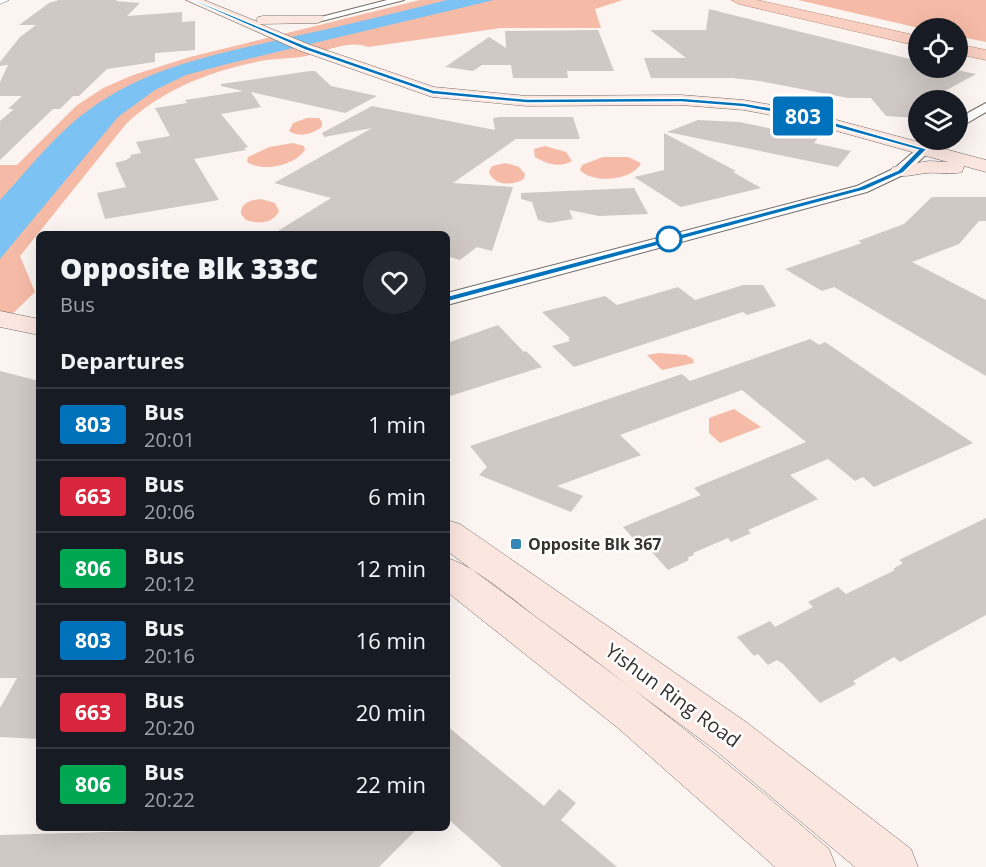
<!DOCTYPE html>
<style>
:root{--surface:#171b24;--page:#242831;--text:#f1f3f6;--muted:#9ea1a6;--line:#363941}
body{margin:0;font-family:"Open Sans",sans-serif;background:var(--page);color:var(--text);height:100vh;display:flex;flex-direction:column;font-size:22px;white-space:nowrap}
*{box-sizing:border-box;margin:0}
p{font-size:20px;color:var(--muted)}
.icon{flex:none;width:33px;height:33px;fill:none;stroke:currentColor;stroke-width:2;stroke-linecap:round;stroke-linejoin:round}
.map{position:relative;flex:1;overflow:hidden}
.drawer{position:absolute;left:36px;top:231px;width:414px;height:600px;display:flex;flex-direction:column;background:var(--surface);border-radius:9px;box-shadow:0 6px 24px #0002}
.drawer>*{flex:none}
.badge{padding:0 12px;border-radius:4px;font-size:21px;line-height:39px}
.fabs{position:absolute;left:908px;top:18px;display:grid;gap:12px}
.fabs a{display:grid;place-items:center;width:60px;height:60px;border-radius:50%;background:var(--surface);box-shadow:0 6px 24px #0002;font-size:30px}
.map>.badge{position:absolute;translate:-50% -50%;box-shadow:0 0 0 3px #fff}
h2{padding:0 24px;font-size:22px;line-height:54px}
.round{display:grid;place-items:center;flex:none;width:63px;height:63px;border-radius:32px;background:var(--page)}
.summary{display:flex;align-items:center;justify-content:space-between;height:102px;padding:0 24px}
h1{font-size:28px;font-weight:800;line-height:45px}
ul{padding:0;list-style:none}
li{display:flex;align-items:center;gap:18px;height:72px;padding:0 24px;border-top:2px solid var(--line)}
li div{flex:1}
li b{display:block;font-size:22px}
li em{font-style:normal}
li .badge{min-width:66px;font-weight:700;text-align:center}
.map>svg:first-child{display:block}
</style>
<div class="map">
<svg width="986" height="867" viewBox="0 0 986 867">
<rect width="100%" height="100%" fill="#fcf4f1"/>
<path fill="#f5bba7" d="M420 0H623L595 9 601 28H501L368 47C350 39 325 52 306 56 291 59 276 58 261 61 211 71 163 89 126 124L20 256 35 292 0 326V165H17L76 106 103 88 133 75 190 57Z
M798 0H986V42L957 36V28H919Z
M307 118H319L322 122V127C312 134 300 138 289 131L293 123Z
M293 143 304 146 305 150C295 165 263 173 247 162L248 157 269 147Z
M545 146 566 152 572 161C560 168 546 164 535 157L534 149Z
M603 157H628L641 163C633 181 592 184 580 170L582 165Z
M506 163 519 167 525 174 524 179C512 186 494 186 489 172L492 166Z
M261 199 275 203 279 211C273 224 258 224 246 220L241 214C240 202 252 200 261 199Z
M659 353 686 355 693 359 694 363 662 370 647 355Z
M734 409 761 427 720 443 709 433V418Z"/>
<path fill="#7cc3f4" d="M447 0H494L227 64 186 75 155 90 118 117 0 259V200C28 170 56 133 90 109 151 65 219 54 291 37 343 26 395 13 447 0Z"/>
<path fill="#cfc8c5" d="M59 0H117L116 1 140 3 127 16 182 12V22L195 21V50L155 53V62L107 69 79 96H73L60 109H53L0 160V121L14 109H8L22 96H0V82L8 65 0 66V62L20 37 36 25H19L49 3Z
M709 9 918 61V68H947L976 74 932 98H918V118L886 116 871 98H848L760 81 732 78H651L644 58H686L650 30H706Z
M598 30 614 71H567L568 78H513L511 65H482L473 71 445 67 489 37 506 48 505 31Z
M310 71H315L331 86 377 96 345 113 251 92 261 107 221 114 248 147 244 148 246 150 194 159 219 200 105 219 97 193 126 187 115 163 126 160 131 157 130 155 141 153 136 142 170 136 155 108 187 103 185 100 243 91 221 86V84Z
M372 106 495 130 493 118 500 117H573L580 139H516L453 183 513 187 492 251 477 247 460 260 447 256V234H273L331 198 274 183 372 128 324 137 322 133Z
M698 120 739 122 818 138 814 143 851 151 838 167 667 132Z
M664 133 736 171 733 172 761 188 681 207 634 177 664 170Z
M634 188 648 214 599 216 569 210 573 219 549 223 538 220 532 202 521 199V193Z
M932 197H986V221H979L959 244 912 262 986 300V376L834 287 822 291 785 269 862 243 858 241 904 224Z
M743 285H763L776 306 747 315 743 312 574 367 552 346 570 341 568 339 570 338 542 312 605 296 617 305 678 287 695 300Z
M498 325 524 352 526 351 542 367 447 397V343Z
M810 339 819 345 825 342 973 443 874 487 863 477 855 481 828 459 790 475 818 499 748 530 751 533 731 542 728 538 693 553 694 555 687 558 689 560 668 570 645 544 640 546 623 527 701 495 694 488 806 442 742 390 620 435 641 455 557 486 583 496 571 512 479 475 487 467 470 446 682 374 690 381Z
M0 371 39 381V739L0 737V708L17 678H0Z
M986 518V615L900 662 894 657 853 681 856 684 820 703 783 664 777 660 768 665 758 654 754 656 737 637 770 621 775 627 813 607 808 602 838 587 846 594 895 570 893 569 903 563 899 560Z
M447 726 544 806 559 789 576 803 561 820 617 867H502L447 818Z
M245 828H418L379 867H0V835Z"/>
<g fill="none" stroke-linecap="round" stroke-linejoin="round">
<g stroke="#716b68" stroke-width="2">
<path id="minor" d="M387 0H404L318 22 313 19Z
M986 103V112L957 129V119Z
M927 140H942L905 174 867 192 447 305V293L857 186 895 168Z"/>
</g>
<g stroke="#716b68" stroke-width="1">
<path id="tertiary" d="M0 0H9L0 4Z"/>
</g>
<g stroke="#716b68" stroke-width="1">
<path id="secondary" d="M186 0H204L258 22 256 20 258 17 263 16H323L325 19 318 23 260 24 308 44 434 87 527 96 681 95 744 100 799 110 986 160V172L964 166 962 172C951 175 939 172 927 173 916 174 904 178 893 175L890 171 893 167 929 161 948 162 797 120 744 110 681 105 527 106 432 97 298 50Z
M0 311 39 319V335L0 327Z
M447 520 460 524 746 722 911 849 918 867H855L715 750 447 551Z
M447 558C479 568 514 601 542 621 641 693 736 769 829 849L836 867H775L618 728 447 592Z"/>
</g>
<g stroke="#b28474" stroke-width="1">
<path id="primary" d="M732 0H757L918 36V46L739 4Z
M957 44 986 50V60L957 54Z"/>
</g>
<use href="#minor" fill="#fff" fill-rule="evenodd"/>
<use href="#tertiary" fill="#fff" fill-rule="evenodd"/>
<use href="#secondary" fill="#fce7e0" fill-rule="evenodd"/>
<use href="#primary" fill="#f9cfc1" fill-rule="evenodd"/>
</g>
<path fill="#0072bc" stroke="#fff" stroke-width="1.5" d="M191 0H195L309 47 433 90 527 99 681 98 744 103 802 113 927 149 903 173 865 190 447 302 444 301V297L859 187 898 170 918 150 798 117 744 107 681 102 527 103 432 94 305 50Z"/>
<circle fill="#fff" stroke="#0072bc" stroke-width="3" cx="669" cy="239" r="12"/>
<rect fill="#3687b8" stroke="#fff" stroke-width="2" x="510" y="538" width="12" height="12" rx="3"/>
<g text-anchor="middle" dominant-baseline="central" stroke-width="5" stroke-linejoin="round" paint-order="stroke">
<g font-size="16" font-weight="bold" fill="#363332" stroke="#fff" text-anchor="start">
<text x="528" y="544">Opposite Blk 367</text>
</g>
<g font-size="20" fill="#363332" stroke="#fff">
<text transform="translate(673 695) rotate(36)">Yishun Ring Road</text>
</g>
</g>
</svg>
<div class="fabs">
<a><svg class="icon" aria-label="locate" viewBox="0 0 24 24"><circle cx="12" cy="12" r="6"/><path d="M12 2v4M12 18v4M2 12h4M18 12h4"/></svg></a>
<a><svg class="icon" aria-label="layers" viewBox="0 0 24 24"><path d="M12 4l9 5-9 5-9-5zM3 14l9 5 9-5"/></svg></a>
</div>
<b class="badge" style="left:803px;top:116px;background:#0072bc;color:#fff">803</b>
<section class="drawer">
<div class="summary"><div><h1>Opposite Blk 333C</h1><p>Bus</p></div><a class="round"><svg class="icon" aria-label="heart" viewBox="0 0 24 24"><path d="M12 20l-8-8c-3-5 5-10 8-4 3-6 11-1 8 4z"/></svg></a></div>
<h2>Departures</h2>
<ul>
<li><span class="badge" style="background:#0072bc;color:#fff">803</span><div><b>Bus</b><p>20:01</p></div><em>1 min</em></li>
<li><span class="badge" style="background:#d7263d;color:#fff">663</span><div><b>Bus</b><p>20:06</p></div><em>6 min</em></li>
<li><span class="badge" style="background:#00a651;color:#fff">806</span><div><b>Bus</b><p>20:12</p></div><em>12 min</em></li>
<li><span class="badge" style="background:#0072bc;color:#fff">803</span><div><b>Bus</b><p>20:16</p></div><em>16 min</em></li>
<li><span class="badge" style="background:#d7263d;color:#fff">663</span><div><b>Bus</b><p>20:20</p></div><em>20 min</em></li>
<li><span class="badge" style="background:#00a651;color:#fff">806</span><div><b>Bus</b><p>20:22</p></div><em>22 min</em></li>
</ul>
</section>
</div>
